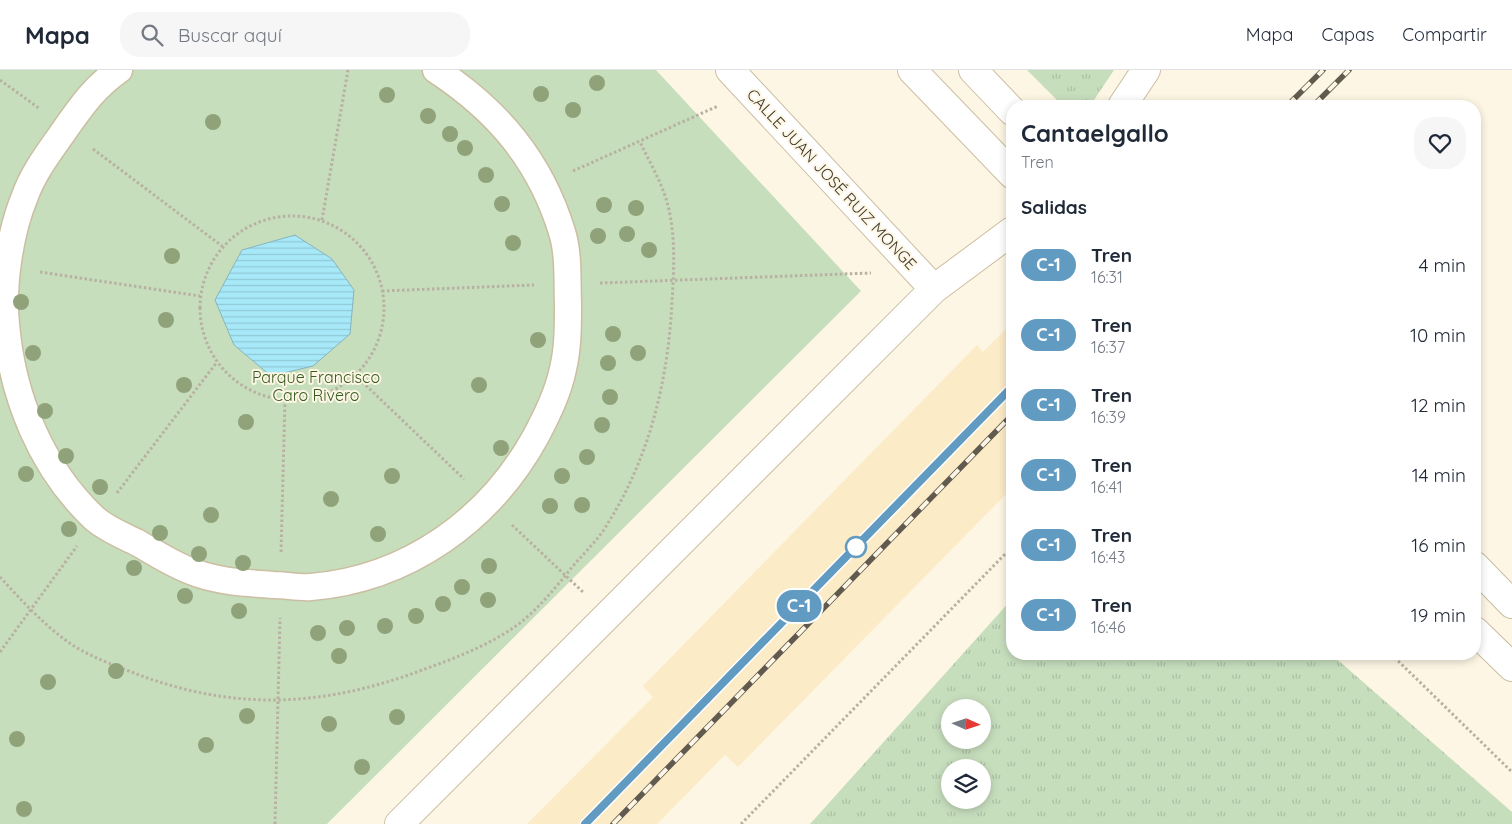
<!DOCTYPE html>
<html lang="es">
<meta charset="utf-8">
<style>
:root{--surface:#fff;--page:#f6f6f7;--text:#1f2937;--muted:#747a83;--line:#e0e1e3}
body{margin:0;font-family:Quicksand,sans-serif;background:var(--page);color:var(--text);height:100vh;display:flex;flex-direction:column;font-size:19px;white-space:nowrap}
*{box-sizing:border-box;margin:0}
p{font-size:16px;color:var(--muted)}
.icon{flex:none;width:28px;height:28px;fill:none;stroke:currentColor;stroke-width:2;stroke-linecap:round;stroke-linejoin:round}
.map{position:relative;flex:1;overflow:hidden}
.sheet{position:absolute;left:1006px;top:30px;width:475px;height:560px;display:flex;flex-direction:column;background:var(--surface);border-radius:20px;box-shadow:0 2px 8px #0003}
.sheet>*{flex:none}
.badge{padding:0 10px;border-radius:16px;font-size:18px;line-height:32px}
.needle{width:32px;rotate:93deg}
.fabs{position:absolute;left:941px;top:629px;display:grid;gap:10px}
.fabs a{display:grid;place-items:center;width:50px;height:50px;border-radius:50%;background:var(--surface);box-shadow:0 2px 8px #0003;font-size:25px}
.map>.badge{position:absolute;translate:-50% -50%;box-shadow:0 0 0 2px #fff}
h2{padding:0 15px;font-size:19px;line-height:45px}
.round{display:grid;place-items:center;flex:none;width:52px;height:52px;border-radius:20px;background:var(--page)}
.overview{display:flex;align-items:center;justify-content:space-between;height:85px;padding:0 15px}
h1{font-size:24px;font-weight:700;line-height:38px}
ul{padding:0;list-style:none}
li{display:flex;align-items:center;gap:15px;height:70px;padding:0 15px}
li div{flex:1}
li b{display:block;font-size:19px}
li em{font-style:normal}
li .badge{min-width:55px;font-weight:700;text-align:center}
header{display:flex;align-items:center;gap:30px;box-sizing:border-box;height:70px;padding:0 25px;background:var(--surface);border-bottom:1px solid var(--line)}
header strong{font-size:24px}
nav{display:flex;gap:28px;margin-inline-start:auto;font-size:18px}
.search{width:350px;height:45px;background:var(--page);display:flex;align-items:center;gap:12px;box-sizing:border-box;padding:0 18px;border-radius:20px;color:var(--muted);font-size:19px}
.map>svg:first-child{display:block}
</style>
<header>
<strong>Mapa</strong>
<div class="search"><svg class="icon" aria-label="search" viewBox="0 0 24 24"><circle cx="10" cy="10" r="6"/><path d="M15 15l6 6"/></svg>Buscar aquí</div>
<nav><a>Mapa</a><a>Capas</a><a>Compartir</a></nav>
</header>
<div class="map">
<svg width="1512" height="754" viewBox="0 0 1512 754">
<defs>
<pattern id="grass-tufts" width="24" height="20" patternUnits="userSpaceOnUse" patternTransform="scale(1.25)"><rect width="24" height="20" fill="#c7debd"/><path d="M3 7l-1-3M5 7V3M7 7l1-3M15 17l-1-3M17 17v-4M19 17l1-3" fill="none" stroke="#acbfa3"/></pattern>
<pattern id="water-rules" width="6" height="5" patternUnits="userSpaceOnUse" patternTransform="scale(1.25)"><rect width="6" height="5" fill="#a7e9f9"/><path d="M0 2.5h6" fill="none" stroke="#91c9d6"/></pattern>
</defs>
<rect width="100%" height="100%" fill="#fdf6e4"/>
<path fill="#fcebc7" d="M1012 253V418L738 697 725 685 657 754H527L653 627 643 616 977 275 983 282Z"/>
<path fill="url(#grass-tufts)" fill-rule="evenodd" d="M1027 0H1114L1090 36H1063Z
M1012 529V584H1331L1512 742V754H810ZM950 638H982V670H950ZM950 698H982V730H950Z"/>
<path fill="#c7debd" d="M0 0H656L861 221 327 754H0Z"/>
<path fill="url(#water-rules)" stroke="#88b4bc" d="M295 165 332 189 354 220 350 264 313 296 271 306 234 275 215 230 242 180Z"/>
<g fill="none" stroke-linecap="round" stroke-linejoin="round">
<g stroke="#cbbea2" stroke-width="29">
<path id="pedestrian" d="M119 0C95 17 83 34 66 58 51 80 34 101 25 126 10 162 2 215 6 254 12 326 41 398 94 448 106 459 124 466 138 473 157 484 175 496 196 503 221 512 248 513 274 515 286 515 299 518 311 517 408 509 490 450 536 366 547 345 558 323 563 299 568 278 568 256 568 234 567 211 569 184 562 162 540 90 497 40 436 0"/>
</g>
<g stroke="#cbbea2" stroke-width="30">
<path id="minor" d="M730 0 934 219
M399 754 934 219 1012 161"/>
</g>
<g stroke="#cbbea2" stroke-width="30">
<path id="tertiary" d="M1122 36 1146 0"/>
</g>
<g stroke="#cbbea2" stroke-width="30">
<path id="primary" d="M912 0 1012 104
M973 0 1012 41
M1475 496 1512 534
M1475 561 1512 597"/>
</g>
<path stroke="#b8b1a2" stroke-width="3" stroke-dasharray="2.5 2.5" stroke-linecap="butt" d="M0 10 40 39
M93 79 222 176
M573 101 718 36
M200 238a92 92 0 1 1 184 0a92 92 0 1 1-184 0Z
M322 150 348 0
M40 202 200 226
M600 213 871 203
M382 221 534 215
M355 305 464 409
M117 423 217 292
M512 455 584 523
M281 482 285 330
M0 507C21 530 43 554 68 572 88 586 111 594 134 603 235 642 325 637 425 599 458 587 492 574 520 553 540 537 557 516 573 496 585 482 599 469 608 453 650 386 668 310 672 232 674 199 676 164 667 132 661 111 649 91 640 72
M0 582 77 476
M1391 584 1512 702
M275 754 280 548
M741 754 1012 477"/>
<use href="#pedestrian" stroke="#fff" stroke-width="26"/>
<use href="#minor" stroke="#fff" stroke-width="28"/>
<use href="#tertiary" stroke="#fff" stroke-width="28"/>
<use href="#primary" stroke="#fff" stroke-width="28"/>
<g stroke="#615b4f" stroke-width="5.5">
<path id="rail" d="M1287 36 1323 0
M1313 36 1349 0
M585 754 1012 317
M613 754 1012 345"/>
</g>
<use href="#rail" stroke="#fdf6e4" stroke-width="4" stroke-dasharray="11" stroke-linecap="butt"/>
</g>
<g fill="#90a279">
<circle cx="597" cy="13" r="8"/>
<circle cx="541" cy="24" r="8"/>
<circle cx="387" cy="25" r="8"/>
<circle cx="573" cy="40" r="8"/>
<circle cx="428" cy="46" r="8"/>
<circle cx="213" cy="52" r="8"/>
<circle cx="450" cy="64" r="8"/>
<circle cx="465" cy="78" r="8"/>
<circle cx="486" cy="105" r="8"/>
<circle cx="502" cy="134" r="8"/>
<circle cx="604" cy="135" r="8"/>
<circle cx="636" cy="138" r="8"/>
<circle cx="627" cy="164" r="8"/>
<circle cx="598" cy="166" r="8"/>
<circle cx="513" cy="173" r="8"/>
<circle cx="649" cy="180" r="8"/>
<circle cx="172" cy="186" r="8"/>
<circle cx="21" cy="232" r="8"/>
<circle cx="166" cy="250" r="8"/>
<circle cx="613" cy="264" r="8"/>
<circle cx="538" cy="270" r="8"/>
<circle cx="33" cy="283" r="8"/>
<circle cx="638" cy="283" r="8"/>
<circle cx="608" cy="293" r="8"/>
<circle cx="184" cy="315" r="8"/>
<circle cx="479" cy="315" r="8"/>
<circle cx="610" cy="327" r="8"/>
<circle cx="45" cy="341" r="8"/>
<circle cx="246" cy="352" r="8"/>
<circle cx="602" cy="355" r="8"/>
<circle cx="501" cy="378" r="8"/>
<circle cx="66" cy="386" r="8"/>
<circle cx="587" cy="387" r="8"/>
<circle cx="26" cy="404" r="8"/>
<circle cx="392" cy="406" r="8"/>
<circle cx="562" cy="406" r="8"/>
<circle cx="100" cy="417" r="8"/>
<circle cx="331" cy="429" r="8"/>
<circle cx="582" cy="435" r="8"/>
<circle cx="550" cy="436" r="8"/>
<circle cx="211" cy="445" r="8"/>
<circle cx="69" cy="459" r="8"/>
<circle cx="160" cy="463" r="8"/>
<circle cx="378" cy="464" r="8"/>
<circle cx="199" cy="484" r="8"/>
<circle cx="243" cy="493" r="8"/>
<circle cx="489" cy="496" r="8"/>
<circle cx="134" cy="498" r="8"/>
<circle cx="462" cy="517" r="8"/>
<circle cx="185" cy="526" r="8"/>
<circle cx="488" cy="530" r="8"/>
<circle cx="443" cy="534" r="8"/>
<circle cx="239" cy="541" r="8"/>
<circle cx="416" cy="546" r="8"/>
<circle cx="385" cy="556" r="8"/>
<circle cx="347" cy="558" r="8"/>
<circle cx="318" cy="563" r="8"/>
<circle cx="339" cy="586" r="8"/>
<circle cx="116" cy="601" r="8"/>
<circle cx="48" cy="612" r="8"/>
<circle cx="247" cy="646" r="8"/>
<circle cx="397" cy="647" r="8"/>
<circle cx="329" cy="654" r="8"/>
<circle cx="17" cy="669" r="8"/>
<circle cx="206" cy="675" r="8"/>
<circle cx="362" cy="697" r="8"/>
<circle cx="24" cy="739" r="8"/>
</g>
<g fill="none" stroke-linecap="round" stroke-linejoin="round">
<g stroke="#fff" stroke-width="11">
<path id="line" d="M585 754 1012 317"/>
</g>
<use href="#line" stroke="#619bc1" stroke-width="8"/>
</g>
<circle fill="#fff" stroke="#619bc1" stroke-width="2.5" cx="856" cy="477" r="10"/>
<g text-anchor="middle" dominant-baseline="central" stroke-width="4" stroke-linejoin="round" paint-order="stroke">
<g font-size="16" fill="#3e382d" stroke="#fdf6e4">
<text transform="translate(832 109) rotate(47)">CALLE JUAN JOSÉ RUIZ MONGE</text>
</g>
<g font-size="16" fill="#365d21" stroke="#fdf6e4">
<text x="316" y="307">Parque Francisco<tspan x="316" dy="18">Caro Rivero</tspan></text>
</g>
</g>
</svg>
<div class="fabs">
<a><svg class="needle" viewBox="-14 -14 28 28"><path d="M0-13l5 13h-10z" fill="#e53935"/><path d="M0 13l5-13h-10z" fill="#747a83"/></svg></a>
<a><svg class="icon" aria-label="layers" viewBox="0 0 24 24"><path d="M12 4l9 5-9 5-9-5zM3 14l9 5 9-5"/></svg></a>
</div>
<b class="badge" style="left:799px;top:536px;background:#619bc1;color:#fff">C-1</b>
<section class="sheet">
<div class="overview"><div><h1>Cantaelgallo</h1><p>Tren</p></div><a class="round"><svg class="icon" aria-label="heart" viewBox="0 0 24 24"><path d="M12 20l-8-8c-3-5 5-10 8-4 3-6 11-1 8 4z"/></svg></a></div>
<h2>Salidas</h2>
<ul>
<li><span class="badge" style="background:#619bc1;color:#fff">C-1</span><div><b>Tren</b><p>16:31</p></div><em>4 min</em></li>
<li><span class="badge" style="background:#619bc1;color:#fff">C-1</span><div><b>Tren</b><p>16:37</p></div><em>10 min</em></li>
<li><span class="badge" style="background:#619bc1;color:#fff">C-1</span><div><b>Tren</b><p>16:39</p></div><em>12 min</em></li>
<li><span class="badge" style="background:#619bc1;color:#fff">C-1</span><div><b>Tren</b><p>16:41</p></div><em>14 min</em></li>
<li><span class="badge" style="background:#619bc1;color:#fff">C-1</span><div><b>Tren</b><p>16:43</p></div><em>16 min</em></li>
<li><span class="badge" style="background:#619bc1;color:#fff">C-1</span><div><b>Tren</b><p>16:46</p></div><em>19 min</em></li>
</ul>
</section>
</div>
